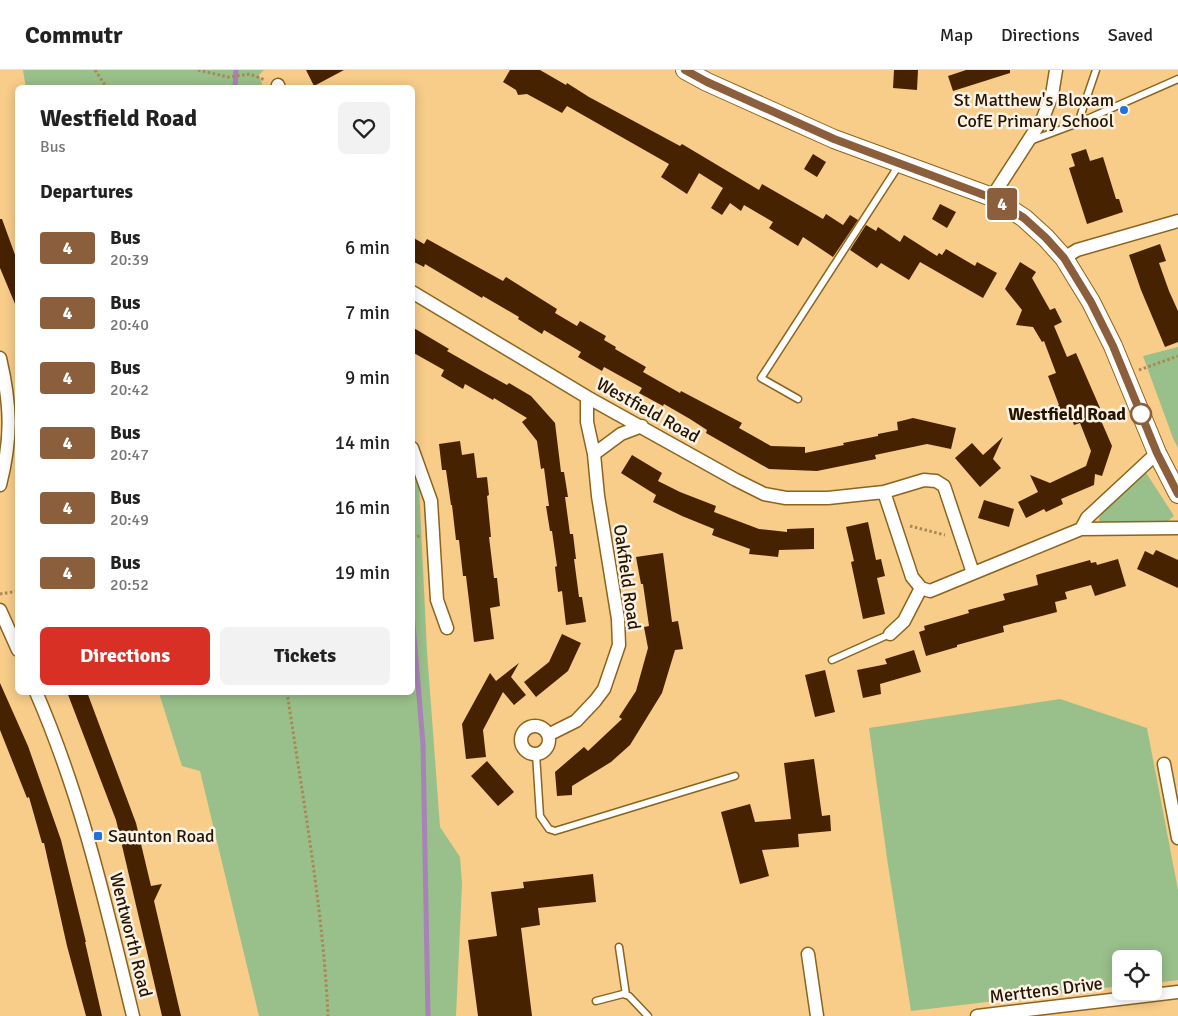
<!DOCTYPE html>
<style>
:root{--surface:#fff;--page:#f2f2f2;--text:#222;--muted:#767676;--line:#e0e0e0;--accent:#d93025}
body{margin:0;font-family:Signika,sans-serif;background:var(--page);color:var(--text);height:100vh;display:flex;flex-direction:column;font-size:19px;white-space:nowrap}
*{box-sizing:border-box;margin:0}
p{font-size:16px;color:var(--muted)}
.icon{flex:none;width:28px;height:28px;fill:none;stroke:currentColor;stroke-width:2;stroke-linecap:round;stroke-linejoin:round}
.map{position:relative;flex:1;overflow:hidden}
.details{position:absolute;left:15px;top:15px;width:400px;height:610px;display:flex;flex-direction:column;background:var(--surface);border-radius:8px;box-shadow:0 2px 12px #0003}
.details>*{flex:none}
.badge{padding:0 10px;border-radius:4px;font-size:18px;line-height:32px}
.fabs{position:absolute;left:1112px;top:880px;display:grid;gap:10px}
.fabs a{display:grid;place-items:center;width:50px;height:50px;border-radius:8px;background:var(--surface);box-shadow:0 2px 12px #0003;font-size:25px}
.map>.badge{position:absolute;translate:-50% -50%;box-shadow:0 0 0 2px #fff}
h2{padding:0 25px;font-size:19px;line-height:45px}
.round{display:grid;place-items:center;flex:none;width:52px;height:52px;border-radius:8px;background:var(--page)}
.head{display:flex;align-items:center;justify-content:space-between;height:85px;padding:0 25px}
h1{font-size:24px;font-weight:800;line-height:38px}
.action{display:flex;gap:10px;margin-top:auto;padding:10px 25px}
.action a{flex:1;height:58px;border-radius:8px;background:var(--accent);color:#fff;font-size:20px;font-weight:800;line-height:58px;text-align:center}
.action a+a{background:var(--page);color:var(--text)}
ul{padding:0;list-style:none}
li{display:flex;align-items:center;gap:15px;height:65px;padding:0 25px}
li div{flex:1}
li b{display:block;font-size:19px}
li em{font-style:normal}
li .badge{min-width:55px;font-weight:700;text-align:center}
header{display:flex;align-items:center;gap:30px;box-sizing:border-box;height:70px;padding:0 25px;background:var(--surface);border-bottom:1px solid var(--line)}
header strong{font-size:24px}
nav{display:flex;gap:28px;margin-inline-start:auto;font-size:18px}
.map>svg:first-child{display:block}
</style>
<header>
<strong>Commutr</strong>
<nav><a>Map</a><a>Directions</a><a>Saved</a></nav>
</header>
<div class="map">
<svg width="1178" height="946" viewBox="0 0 1178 946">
<rect width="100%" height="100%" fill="#f8cc89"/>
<path fill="#99bf8a" d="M23 0H264L259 5 263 17 26 18Z
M1178 277V378L1173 368 1143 286Z
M1143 398 1174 446 1168 451 1100 454 1099 449 1105 436Z
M413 399 419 417 427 581 440 757 460 787 462 814 456 946H259L200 701 182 696 159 623 412 622Z
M1060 629 1147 658 1178 820V910L1154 913V889H1121V916L911 941 888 795 869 658Z"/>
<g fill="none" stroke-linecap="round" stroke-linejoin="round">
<path stroke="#a982b7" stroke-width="5" d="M235 18 236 0
M412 542 423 674 428 946"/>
</g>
<path fill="#472201" d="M306 0H344L314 16Z
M510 0H540L566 15 567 13 589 27 680 76 682 74 759 120 762 114 823 149 826 144 843 155 850 145 858 150 833 187 803 167 798 176 769 158 773 152 744 135 741 141 730 133 722 145 711 138 723 118 699 103 687 124 661 107 669 94 567 36 562 43 527 24 518 25 516 20 503 12Z
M894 0H918L917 20 893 18Z
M966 0H1010V3L953 21 948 6Z
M1086 79 1090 91 1103 87 1116 129H1119L1123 142 1087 154 1069 98 1075 96 1071 84Z
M813 84 826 92 817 107 804 99Z
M940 134 956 142 947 158 932 149Z
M0 149H2L18 193V241L0 198Z
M866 155 876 161 878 157 900 172 904 165 937 186 939 183 942 185 946 179 975 196 977 192 997 203 983 228 920 192 909 210 881 193 877 198 850 180Z
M412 167 424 174 427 169 503 211 506 207 557 239 555 243 577 256 580 251 606 266 604 270 616 277 615 279 646 297 643 302 680 323 681 321 742 353 739 358 771 376 805 377V383L844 375 843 373 878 366V364L898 360 897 352 913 348 956 358 951 379 927 374 875 385 876 389 817 401 769 399 706 363 707 360 690 349 664 334 663 336 639 323 642 318 604 297 602 301 578 287 581 282 544 260 542 264 518 249 519 247 483 226 482 228 425 194 424 197 412 191Z
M1160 174 1166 191 1159 193 1169 221 1178 241V272L1165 277 1141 220 1129 185Z
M1020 192 1036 202 1032 208 1050 240 1055 238 1062 252 1054 256 1067 287 1076 283 1100 338 1096 339 1112 376 1102 406 1095 404 1094 415 1061 429 1063 434 1046 442 1044 439 1026 448 1018 432 1038 422 1030 405 1050 413 1086 396 1091 381 1080 353 1074 355 1071 347 1062 351 1056 337 1059 335 1048 306 1056 303 1044 271 1042 272 1033 257 1016 255 1022 240 1005 219Z
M412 257 449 279 447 281 480 300 507 315 509 313 531 326 555 353 561 402H564L568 427H565L570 464H573L576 489H574L579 527H582L586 552 566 555 562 521 558 522 555 497 557 496 552 461H550L546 436H549L544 398 541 399 537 371 522 352 527 348 494 328 493 330 465 314 463 319 441 306 444 300 412 282Z
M1003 367 993 389 1001 398 980 417 955 388 972 373 983 385Z
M460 371 462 385 474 383 477 408 487 407 489 425 487 426 491 467H489L494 508H497L500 536 490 538 494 569 474 572 466 506H463L459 470H456L452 435H451L446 400H442L439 374Z
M632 385 662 403 658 411 680 422 716 436 714 442 759 459 787 462V459L814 458V479L779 480 778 487 749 484 750 479 712 465 714 459 682 446 653 432 656 425 621 403Z
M984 430 1014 439 1009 457 978 448Z
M868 452 876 490 881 489 885 506 877 508 885 544 863 549 851 492 854 491 846 457Z
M1156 480 1178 490V518L1137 499 1145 481 1153 485Z
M663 483 672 552 678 551 683 579 675 580 662 623 630 675 611 692 572 716V725L557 726 555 702 584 677 588 681 622 649 619 647 636 621 648 578 644 557 649 556 643 514H641L636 487Z
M1118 489 1126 516 1095 526 1091 515 1065 522 1067 529 1055 532 1057 542 1003 556 1004 562 957 575V577L926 586 919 562 925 560 924 556 969 543 968 540 1005 530 1003 524 1038 515 1036 505 1090 490 1091 493 1096 492 1097 495Z
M562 564 581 573 568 601 536 627 524 612 549 592Z
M914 580 921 602 880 614 881 624 863 628 857 600 887 594 885 589Z
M519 593 511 607 526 625 514 635 503 622 483 660 486 687 466 689 462 654 490 603 496 611Z
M825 600 835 642 815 647 805 605Z
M0 613 28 676 61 770 86 872H85L102 946H86L67 876 44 773H42L29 727 27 728 0 660Z
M67 622H87L136 753 151 816 162 814 154 831 181 946H162L116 750Z
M814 689 822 746 830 745 831 761 798 764 799 777 762 780 769 806 740 814 721 742 750 734 755 752 791 749 784 693Z
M487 691 514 722 498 736 471 706Z
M593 804 596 832 538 838 540 855 521 858 532 946H478L468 870 497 866 491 822 524 818 523 812Z"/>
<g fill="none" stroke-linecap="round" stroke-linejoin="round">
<g stroke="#8b641e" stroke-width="9">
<path id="service" d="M1078 53 1096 0
M1030 71 1078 53 1178 9
M798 329 761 308 899 95
M832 590 890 564
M536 684 540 746 549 759 555 761 735 706
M619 877 626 925
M596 931 623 924 629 926 648 946"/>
</g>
<g stroke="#8b641e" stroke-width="15">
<path id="minor" d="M278 15 279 18
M992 127 1043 48 1052 25 1056 0
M1064 188 1077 180 1178 151
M412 222 587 327 736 410 764 424 786 428H828L884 422 924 410 936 411 944 416 973 503
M0 288C11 335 12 368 0 415
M412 378 431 431 437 530 447 558
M594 384 621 364 642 356
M884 422 912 507 921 518 930 521 1081 459 1178 458
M1081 459 1087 448 1157 383
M0 540 18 580
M890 564 904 551 921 518
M36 622C82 728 106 835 133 946
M521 670a14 14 0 1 1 28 0a14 14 0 1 1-28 0Z
M548 665 576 651 595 631 604 619 619 575 618 549 598 426 594 384 587 352V327
M1164 694 1178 768
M808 884 817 946
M977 946 1178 922"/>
</g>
<g stroke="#8b641e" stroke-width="20">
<path id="secondary" d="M685 0 707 12 834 69 992 127 1024 148 1046 168 1064 188 1091 232 1113 276 1157 383 1178 424"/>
</g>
<path stroke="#aa8856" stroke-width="3" stroke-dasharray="2.5 2.5" stroke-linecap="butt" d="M95 0 107 18
M198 0 228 7 250 4 265 10
M1139 300 1178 286
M910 456 945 465
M412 467 420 466
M0 524 18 521
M287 622C303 730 323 838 328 946"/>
<use href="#service" stroke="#fff" stroke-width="6"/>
<use href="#minor" stroke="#fff" stroke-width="12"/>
<use href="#secondary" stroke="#fff" stroke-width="18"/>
</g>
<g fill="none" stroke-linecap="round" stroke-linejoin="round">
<g stroke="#fff" stroke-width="11">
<path id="line" d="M685 0 707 12 834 69 992 128 1024 148 1046 168 1064 188 1091 232 1113 276 1157 383 1178 424"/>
</g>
<use href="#line" stroke="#8b5e3c" stroke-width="8"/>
</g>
<g fill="#1f73dd" stroke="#fcf3e6" stroke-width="2">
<circle cx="1124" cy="40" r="5"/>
<rect x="93" y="761" width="10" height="10" rx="2.5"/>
</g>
<circle fill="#fff" stroke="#8b5e3c" stroke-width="2.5" cx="1141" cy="344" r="10"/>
<g text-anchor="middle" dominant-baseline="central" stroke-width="5" stroke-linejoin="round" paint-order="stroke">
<g font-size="18" fill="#241400" stroke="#fcf3e6" text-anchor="end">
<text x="1114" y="30">St Matthew's Bloxam<tspan x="1114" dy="21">CofE Primary School</tspan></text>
<text x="108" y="766" text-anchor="start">Saunton Road</text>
</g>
<g font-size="18" fill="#241400" stroke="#fcf3e6">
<text transform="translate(648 340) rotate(29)">Westfield Road</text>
<text transform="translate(627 507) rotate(82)">Oakfield Road</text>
<text transform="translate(131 865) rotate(76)">Wentworth Road</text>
<text transform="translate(1046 920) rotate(-7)">Merttens Drive</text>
</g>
<g font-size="18" font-weight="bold" fill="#241400" stroke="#fcf3e6" text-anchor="end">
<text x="1126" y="344">Westfield Road</text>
</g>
</g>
</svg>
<div class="fabs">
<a><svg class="icon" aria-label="locate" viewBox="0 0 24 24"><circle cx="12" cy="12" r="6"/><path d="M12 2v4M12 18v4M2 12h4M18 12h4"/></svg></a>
</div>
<b class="badge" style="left:1002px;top:134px;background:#8b5e3c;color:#fff">4</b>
<section class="details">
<div class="head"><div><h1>Westfield Road</h1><p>Bus</p></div><a class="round"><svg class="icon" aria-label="heart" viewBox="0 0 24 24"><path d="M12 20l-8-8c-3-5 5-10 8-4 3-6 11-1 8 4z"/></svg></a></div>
<h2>Departures</h2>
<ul>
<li><span class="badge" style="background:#8b5e3c;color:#fff">4</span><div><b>Bus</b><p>20:39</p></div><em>6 min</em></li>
<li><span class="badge" style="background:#8b5e3c;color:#fff">4</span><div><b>Bus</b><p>20:40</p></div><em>7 min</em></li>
<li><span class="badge" style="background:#8b5e3c;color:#fff">4</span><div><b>Bus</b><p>20:42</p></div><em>9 min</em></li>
<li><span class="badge" style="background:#8b5e3c;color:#fff">4</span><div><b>Bus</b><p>20:47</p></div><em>14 min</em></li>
<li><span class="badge" style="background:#8b5e3c;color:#fff">4</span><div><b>Bus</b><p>20:49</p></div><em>16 min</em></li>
<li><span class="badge" style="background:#8b5e3c;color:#fff">4</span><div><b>Bus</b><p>20:52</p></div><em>19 min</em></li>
</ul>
<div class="action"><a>Directions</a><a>Tickets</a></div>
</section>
</div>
